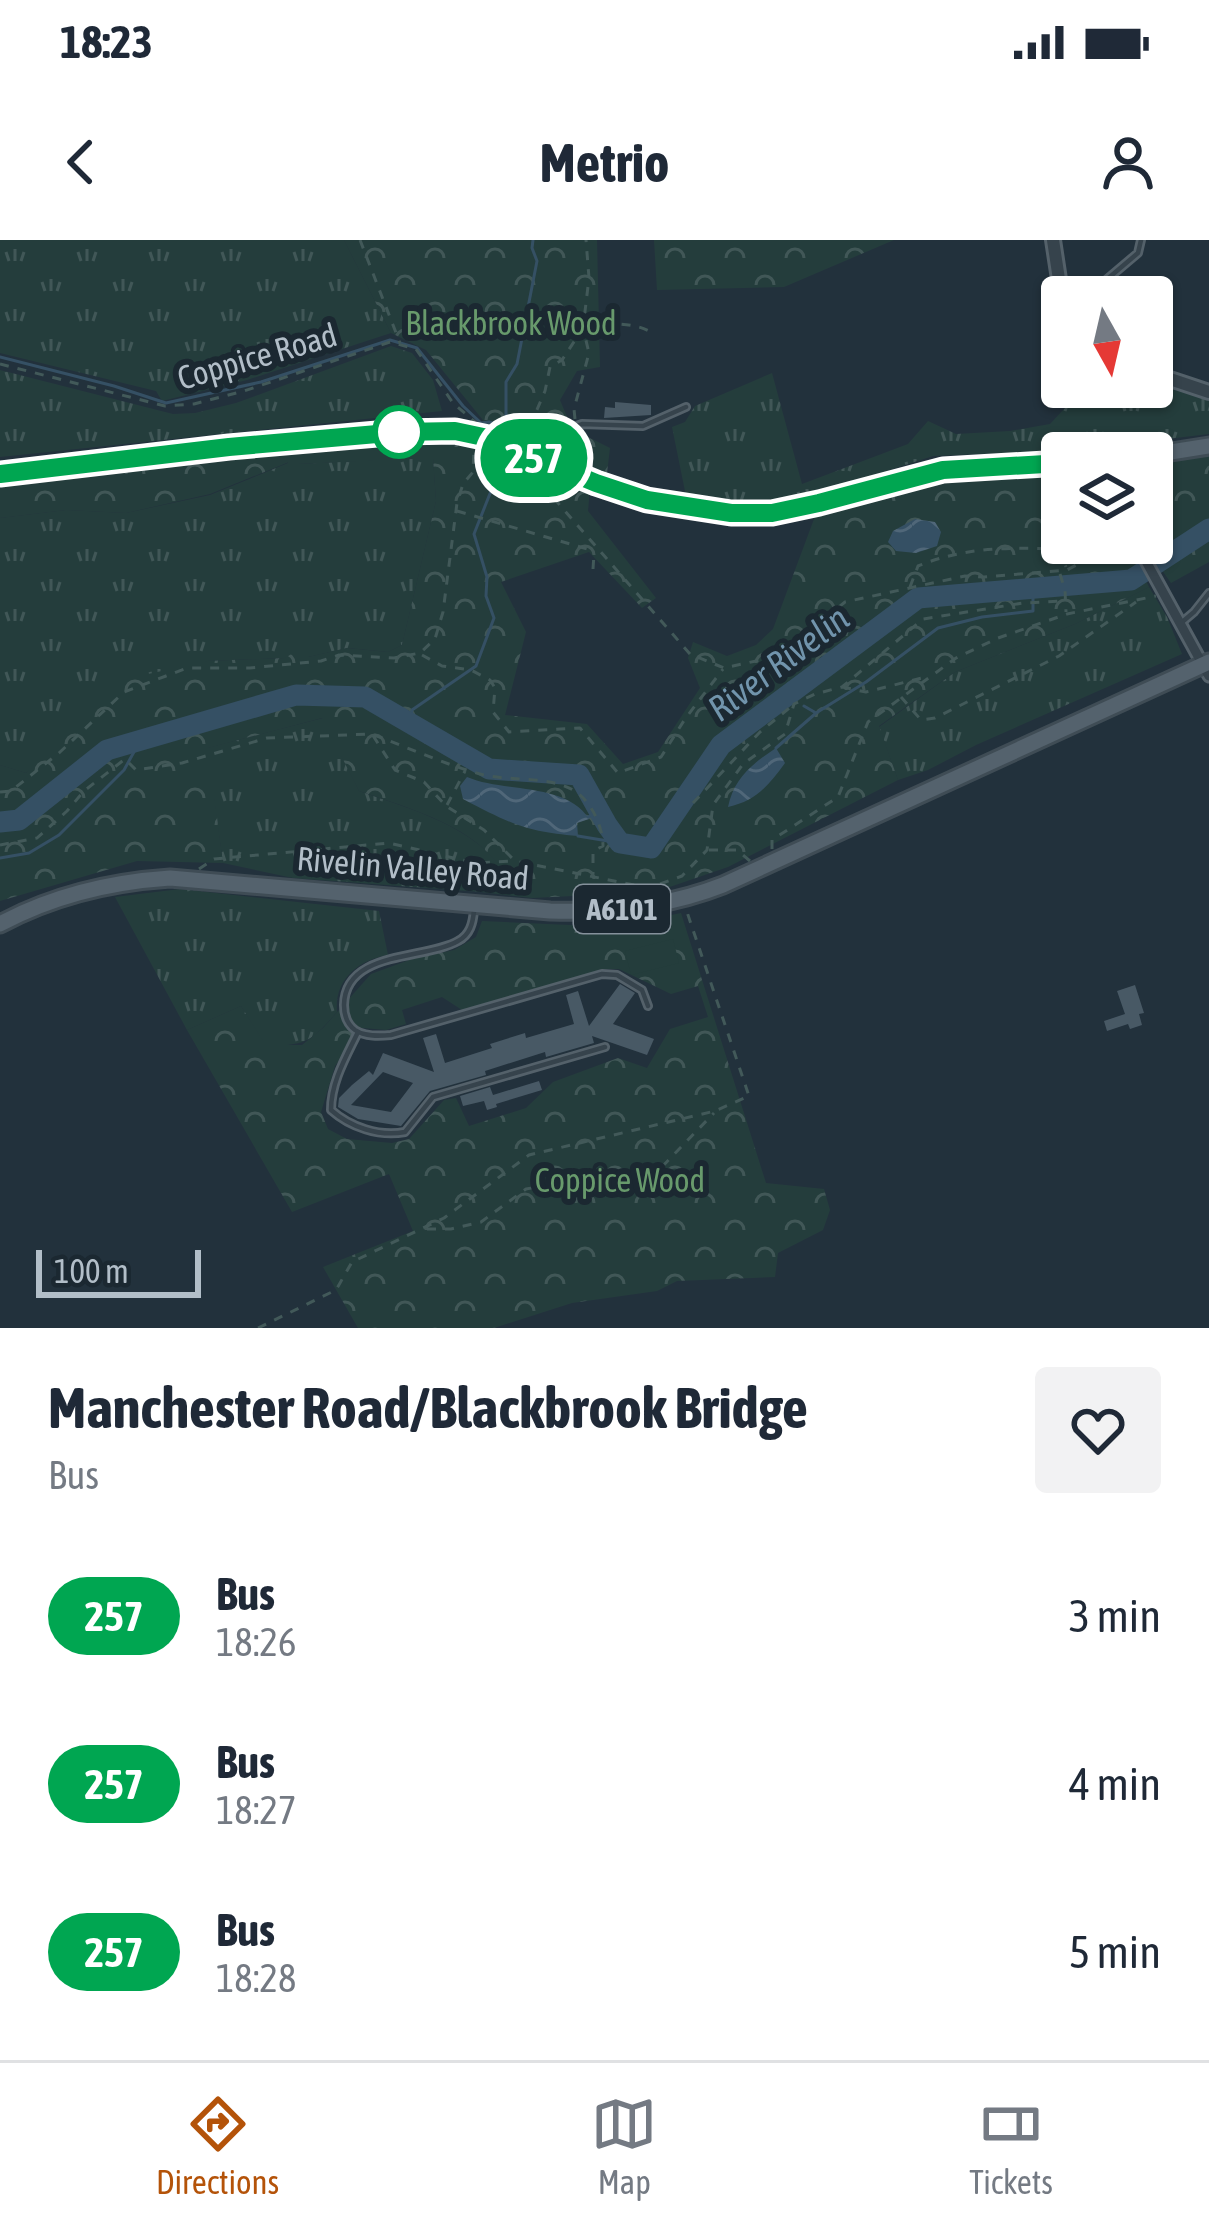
<!DOCTYPE html>
<style>
:root{--surface:#fff;--page:#f2f2f3;--text:#1f2937;--muted:#747a83;--line:#e0e1e3;--accent:#b45309}
body{margin:0;font-family:"Asap Condensed",sans-serif;background:var(--page);color:var(--text);height:100vh;display:flex;flex-direction:column;font-size:45px;white-space:nowrap}
*{box-sizing:border-box;margin:0}
p{font-size:39px;color:var(--muted)}
.icon{flex:none;width:66px;height:66px;fill:none;stroke:currentColor;stroke-width:2;stroke-linecap:round;stroke-linejoin:round}
.map{position:relative;height:1088px;overflow:hidden}
.sheet{display:flex;flex-direction:column;background:var(--surface);flex:1}
.sheet>*{flex:none}
.badge{padding:0 24px;border-radius:39px;font-size:42px;line-height:78px}
.needle{width:78px;rotate:172deg}
.fabs{position:absolute;left:1041px;top:36px;display:grid;gap:24px}
.fabs a{display:grid;place-items:center;width:132px;height:132px;border-radius:12px;background:var(--surface);box-shadow:0 3px 9px #0004;font-size:60px}
.scale{position:absolute;left:36px;bottom:30px;width:165px;box-sizing:border-box;padding-left:12px;border:6px solid #b2bec8;border-top:0;font-size:33px;line-height:42px;white-space:nowrap;color:#b2bec8;-webkit-text-stroke:9px #1b2831;paint-order:stroke}
.map>.badge{position:absolute;translate:-50% -50%;box-shadow:0 0 0 6px #fff}
.round{display:grid;place-items:center;flex:none;width:126px;height:126px;border-radius:12px;background:var(--page)}
.headline{display:flex;align-items:center;justify-content:space-between;height:204px;padding:0 48px}
h1{font-size:57px;font-weight:700;line-height:90px}
ul{padding:0;list-style:none}
li{display:flex;align-items:center;gap:36px;height:168px;padding:0 48px}
li div{flex:1}
li b{display:block;font-size:45px}
li em{font-style:normal}
li .badge{min-width:132px;font-weight:700;text-align:center}
.status{display:flex;justify-content:space-between;align-items:center;height:84px;padding:0 60px;background:var(--surface);direction:ltr}
.status svg{height:33px;fill:currentColor}
header{display:flex;justify-content:space-between;align-items:center;height:156px;padding:0 48px;background:var(--surface);font-size:54px;font-weight:700}
.menu{display:flex;justify-content:space-around;align-items:center;height:168px;border-top:3px solid var(--line);background:var(--surface);font-size:33px;color:var(--muted)}
.menu a{display:grid;justify-items:center;gap:6px}
.menu .active{color:var(--accent)}
.map>svg:first-child{display:block}
</style>
<div class="status"><b>18:23</b><svg viewBox="0 0 49 12"><path d="M0 12V9h3v3zM5 12V6h3v6zM10 12V3h3v9zM15 12V0h3v12zM26 1h20v11H26zM47 4h2v5h-2z"/></svg></div>
<header><svg class="icon" aria-label="back" viewBox="0 0 24 24"><path d="M15 5l-7 7 7 7"/></svg>Metrio<svg class="icon" aria-label="person" viewBox="0 0 24 24"><circle cx="12" cy="8" r="4"/><path d="M4 21q1-7 8-7t8 7"/></svg></header>
<div class="map">
<svg width="1209" height="1088" viewBox="0 0 1209 1088">
<defs>
<pattern id="grass-tufts" width="24" height="20" patternUnits="userSpaceOnUse" patternTransform="scale(3)"><rect width="24" height="20" fill="#243d3c"/><path d="M3 7l-1-3M5 7V3M7 7l1-3M15 17l-1-3M17 17v-4M19 17l1-3" fill="none" stroke="#415757"/></pattern>
<pattern id="forest-crowns" width="20" height="18" patternUnits="userSpaceOnUse" patternTransform="scale(3)"><rect width="20" height="18" fill="#243d3c"/><path d="M2 6a3 3 0 1 1 6 0M12 15a3 3 0 1 1 6 0" fill="none" stroke="#415757"/></pattern>
<pattern id="water-waves" width="16" height="10" patternUnits="userSpaceOnUse" patternTransform="scale(3)"><rect width="16" height="10" fill="#355064"/><path d="M0 5q4-4 8 0t8 0" fill="none" stroke="#506779"/></pattern>
</defs>
<rect width="100%" height="100%" fill="#22313c"/>
<path fill="url(#grass-tufts)" d="M0 0H344L391 93 247 140 162 161 156 151 0 113Z
M391 106 412 113 433 140 442 171 0 217V130L173 174 195 173 236 163Z
M772 133 802 244 908 204 928 181 956 194 1010 191 1050 184 1065 168 1069 147H1152V139L1209 157V194L1075 210 933 216 825 251 782 261 730 263 686 256 672 187 685 182 695 166Z
M297 212 299 224 433 217 436 261 402 405 388 412 348 408 308 417 207 421 42 520 26 533 0 525V278L66 270 126 273 210 255 288 223V214Z
M1149 347 1167 377 1182 414 976 505 928 530 898 540 879 487 955 432 1075 384Z
M323 478 359 551C412 570 477 586 508 637L481 652 293 638 223 623 207 508Z
M180 649 379 671 388 715C358 720 334 740 337 772 310 803 306 805 266 806L241 766 187 790 115 657Z"/>
<path fill="url(#forest-crowns)" fill-rule="evenodd" d="M344 0H597L600 127 577 131 560 160 572 189 610 208 607 233 525 205 487 185 426 110 391 93Z
M654 0H894L784 47 657 50Z
M431 200 472 206 590 248 588 271 656 358 642 368 589 312 501 342 526 392 505 475 587 484 623 524 658 512 700 448 688 418 693 402 727 416 756 405 773 389 817 271 940 238 1062 231V303H1127L1149 347 1075 384 955 432 879 486 898 540 728 627 655 652 532 658 481 652 507 637C478 586 411 569 359 551L322 478 208 508 223 623 137 621 0 661V525L26 533 130 438 207 421 285 418 298 410 308 417 347 408 388 412 402 405 436 261 433 218 298 224 297 212Z
M288 214 289 222 210 254 126 273 66 270 0 278V246Z
M1209 214V322L1171 343 1143 303H1152V223Z
M681 673 766 943 824 949 830 970 823 990 778 1013 775 1037 677 1041 657 1051 572 1063 494 1088H358L323 1027 413 991 389 934 292 972 187 790 241 766 266 805H302L323 788 371 734 412 719 454 710 476 697 482 681 614 687ZM604 729H619L671 754 698 746 708 777 670 789 647 828 618 818 553 842 526 868 469 886 456 858 444 860 409 899 392 903 347 899 328 889 321 872 335 826 363 788 386 790 406 784 402 770 442 757 462 770Z"/>
<path fill="#243d3c" d="M673 699 679 723 631 735 625 711Z"/>
<path fill="url(#water-waves)" d="M915 279 935 282 941 292 937 306 916 313 896 311 888 302 893 291Z
M776 508 785 523C769 545 756 561 728 567 734 538 752 524 776 508Z
M467 537C504 553 566 542 589 579L577 583 578 596C526 592 509 583 463 559L460 546Z"/>
<g fill="none" stroke-linecap="round" stroke-linejoin="round">
<path stroke="#355064" stroke-width="3" d="M0 117 114 146 166 163 261 142 390 100 417 108 463 166 481 183 489 182 506 187V142L517 124 537 21 532 8 533 0
M804 466 816 473 866 442 938 388 982 377 1033 371V347
M410 482 412 470 476 426 494 378 486 356 487 337 474 294 493 246 499 220
M776 508 815 474
M588 577 601 572
M578 596 620 603
M0 618 29 613 59 595 124 530 140 501"/>
<path stroke="#355064" stroke-width="21" d="M0 582 19 580 107 510 296 455 365 457 489 529 579 535 607 585 620 603 651 608 721 505 918 358 1131 340 1209 289"/>
</g>
<path fill="#485965" fill-rule="evenodd" d="M615 162 651 165V175L604 178 605 167 615 168Z
M620 744 635 753 613 784 654 799 647 815 592 796 594 803 546 817 545 812 485 831 486 835 430 851 401 886 358 879 338 867 339 858 352 845 369 831 373 835 383 813 434 832 423 798 436 794 445 823 492 808 490 804 525 793 526 798 574 784 566 755 578 751 589 786ZM383 832 413 843 391 872 351 865Z
M1135 745 1144 773 1139 774 1142 785 1130 789 1128 784 1107 791 1104 781 1125 774 1117 751Z
M539 841 542 850 496 864 497 867 487 870 484 861 463 866 460 856 490 847 493 855Z"/>
<g fill="none" stroke-linecap="round" stroke-linejoin="round">
<g stroke="#54616a" stroke-width="10">
<path id="service" d="M1086 57 1138 13 1141 0
M539 215 562 200 569 189 582 184 643 186 686 167
M1181 383 1194 372 1209 353
M474 670C473 683 470 695 458 701 425 720 345 710 344 765 344 774 347 784 355 790 365 797 380 796 391 795L602 734 617 735 642 750 648 766
M358 792C346 817 331 842 331 870 350 887 379 897 405 892L433 857 605 807"/>
</g>
<g stroke="#54616a" stroke-width="15">
<path id="minor" d="M1136 303 1209 436"/>
</g>
<g stroke="#54616a" stroke-width="18">
<path id="tertiary" d="M1053 0 1062 59
M1152 133 1209 152"/>
</g>
<g stroke="#3f4c55" stroke-width="21">
<path id="primary" d="M1152 215 1209 206
M0 234 229 207 400 192 455 191 488 198 595 243 647 260 731 273H771L819 263 943 230 1062 223
M0 684C52 656 111 642 170 638L550 671C610 673 667 667 723 645L1209 422"/>
</g>
<path stroke="#425959" stroke-width="3" stroke-dasharray="9 9" stroke-linecap="butt" d="M360 0 400 103
M586 79C607 86 630 81 649 91
M0 124 165 166 194 164 244 151 390 102 416 109 453 163 475 182
M575 179 574 169 589 113 583 88 589 38 586 0
M499 188 523 194 527 193 545 151 550 127 562 120 583 88
M530 231 690 414 724 428 783 415 790 406 845 362 965 336 984 337 1067 330 1078 324 1084 303
M457 271 594 311
M593 329 594 314
M1060 334 1065 350 1066 372
M910 347 918 326C962 308 1005 307 1051 309L1062 318 1066 327
M422 415 442 426 471 430 490 440 495 448 493 472 509 492 580 488 618 533 661 517 685 479 723 429
M842 447 866 452 926 437
M901 457 921 480 935 478 1059 416 1136 362
M374 495C409 508 444 524 480 534 509 542 546 535 573 550 591 560 603 587 603 606L593 611V634
M0 552 11 551 59 513 124 452 187 428H250L321 421 339 415 394 418 420 413 435 399 443 372 457 263 463 244 473 232 474 208
M693 563 760 492 793 465
M447 565 465 531
M0 605 37 598 67 571 84 551 125 519 136 530 182 523 267 498 372 494 395 530 424 542 446 566 484 590 515 621 649 648 682 636 707 610 713 565 743 524 785 494 794 464 815 454 842 447 923 379 1023 363 1065 361
M772 609V600L838 557 868 482 956 418 998 398 1067 374 1156 356
M709 610H737L750 621
M199 629 214 619 389 603 475 623 513 621
M336 638V611
M427 989H451L481 982 526 949 582 939 629 941 655 934 714 873
M258 1088 336 1050 352 1022 444 978 529 915 715 871 749 856 687 672"/>
<use href="#service" stroke="#36434c" stroke-width="4.5"/>
<use href="#minor" stroke="#36434c" stroke-width="9"/>
<use href="#tertiary" stroke="#36434c" stroke-width="12"/>
<use href="#primary" stroke="#54626d" stroke-width="15"/>
</g>
<g fill="none" stroke-linecap="round" stroke-linejoin="round">
<g stroke="#fff" stroke-width="27">
<path id="line" d="M0 234 229 207 400 192 455 191 488 198 596 243 647 260 731 273H772L819 263 943 230 1062 223"/>
</g>
<use href="#line" stroke="#00a651" stroke-width="18"/>
</g>
<circle fill="#fff" stroke="#00a651" stroke-width="6" cx="399" cy="192" r="24"/>
<g text-anchor="middle" dominant-baseline="central" stroke-width="12" stroke-linejoin="round" paint-order="stroke">
<rect fill="#1b2831" stroke="#85919b" stroke-width="3" x="574" y="645" width="96" height="48" rx="9"/>
<g font-size="30" font-weight="bold" fill="#b2bec8">
<text x="622" y="669">A6101</text>
</g>
<g font-size="33" fill="#689a6c" stroke="#1b2831">
<text x="511" y="83">Blackbrook Wood</text>
<text x="620" y="940">Coppice Wood</text>
</g>
<g font-size="33" fill="#b2bec8" stroke="#1b2831">
<text transform="translate(257 116) rotate(-16)">Coppice Road</text>
<text transform="translate(413 628) rotate(5)">Rivelin Valley Road</text>
</g>
<g font-size="36" font-style="italic" fill="#7194ac" stroke="#1b2831">
<text transform="translate(778 423) rotate(-37)">River Rivelin</text>
</g>
</g>
</svg>
<div class="fabs">
<a><svg class="needle" viewBox="-14 -14 28 28"><path d="M0-13l5 13h-10z" fill="#e53935"/><path d="M0 13l5-13h-10z" fill="#747a83"/></svg></a>
<a><svg class="icon" aria-label="layers" viewBox="0 0 24 24"><path d="M12 4l9 5-9 5-9-5zM3 14l9 5 9-5"/></svg></a>
</div>
<div class="scale">100 m</div>
<b class="badge" style="left:534px;top:218px;background:#00a651;color:#fff">257</b>
</div>
<section class="sheet">
<div class="headline"><div><h1>Manchester Road/Blackbrook Bridge</h1><p>Bus</p></div><a class="round"><svg class="icon" aria-label="heart" viewBox="0 0 24 24"><path d="M12 20l-8-8c-3-5 5-10 8-4 3-6 11-1 8 4z"/></svg></a></div>
<ul>
<li><span class="badge" style="background:#00a651;color:#fff">257</span><div><b>Bus</b><p>18:26</p></div><em>3 min</em></li>
<li><span class="badge" style="background:#00a651;color:#fff">257</span><div><b>Bus</b><p>18:27</p></div><em>4 min</em></li>
<li><span class="badge" style="background:#00a651;color:#fff">257</span><div><b>Bus</b><p>18:28</p></div><em>5 min</em></li>
</ul>
</section>
<nav class="menu">
<a class="active"><svg class="icon" aria-label="directions" viewBox="0 0 24 24"><path d="M12 3l9 9-9 9-9-9zM9 14v-3h6M13 9l2 2-2 2"/></svg>Directions</a>
<a><svg class="icon" aria-label="map" viewBox="0 0 24 24"><path d="M3 6l6-2 6 2 6-2v14l-6 2-6-2-6 2zM9 4v14M15 6v14"/></svg>Map</a>
<a><svg class="icon" aria-label="tickets" viewBox="0 0 24 24"><path d="M3 7h18v10H3zM15 7v10"/></svg>Tickets</a>
</nav>
